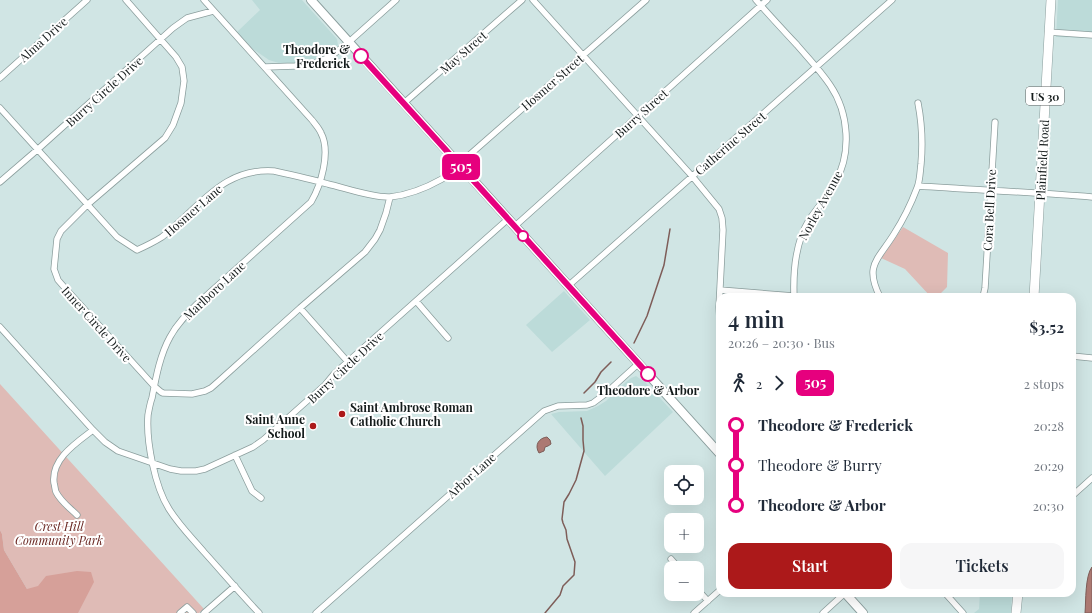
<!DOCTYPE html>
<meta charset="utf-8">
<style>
:root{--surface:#fff;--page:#f6f6f7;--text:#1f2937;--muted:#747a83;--accent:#ac191a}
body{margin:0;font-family:"Playfair Display",serif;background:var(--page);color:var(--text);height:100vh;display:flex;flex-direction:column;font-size:15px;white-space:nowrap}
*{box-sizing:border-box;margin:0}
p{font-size:13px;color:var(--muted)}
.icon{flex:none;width:22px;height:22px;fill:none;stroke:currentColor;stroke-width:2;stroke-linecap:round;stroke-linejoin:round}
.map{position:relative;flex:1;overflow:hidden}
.panel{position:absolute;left:716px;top:293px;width:360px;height:304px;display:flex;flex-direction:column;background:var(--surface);border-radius:12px;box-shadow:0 4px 16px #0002}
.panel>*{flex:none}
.badge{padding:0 8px;border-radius:6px;font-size:14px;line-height:26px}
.tools{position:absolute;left:664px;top:465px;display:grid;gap:8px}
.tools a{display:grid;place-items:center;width:40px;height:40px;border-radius:8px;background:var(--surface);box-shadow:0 4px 16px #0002;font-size:20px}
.map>.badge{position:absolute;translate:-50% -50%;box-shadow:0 0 0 2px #fff}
.legs{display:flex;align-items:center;gap:6px;height:44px;padding:0 12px;font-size:13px}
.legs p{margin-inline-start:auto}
.headline{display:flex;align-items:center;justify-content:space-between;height:68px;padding:0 12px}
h1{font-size:22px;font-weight:600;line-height:30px}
.button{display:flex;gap:8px;margin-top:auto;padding:8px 12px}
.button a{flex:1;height:46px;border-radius:12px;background:var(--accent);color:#fff;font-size:16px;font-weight:600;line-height:46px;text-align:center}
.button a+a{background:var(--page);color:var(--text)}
ul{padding:0 12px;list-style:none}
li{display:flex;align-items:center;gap:14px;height:40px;font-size:15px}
li i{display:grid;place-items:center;width:6px;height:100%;margin:0 5px;background:currentColor}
li i::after{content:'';width:10px;height:10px;margin:-5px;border:3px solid;border-radius:50%;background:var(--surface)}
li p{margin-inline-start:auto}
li:first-child i{background:linear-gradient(#0000 50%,currentColor 0)}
li:last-child i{background:linear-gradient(currentColor 50%,#0000 0)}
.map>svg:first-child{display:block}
</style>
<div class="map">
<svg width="1092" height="613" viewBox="0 0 1092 613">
<rect width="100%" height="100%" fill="#d0e5e4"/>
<path fill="#bcdbd9" d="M252 0H302L337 39 338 45 332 53 315 61 294 64H282L269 60 253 49 237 32 260 10Z
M1058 0H1092V38L1056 37Z
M564 291 590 320 552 352 526 325Z
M636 376 646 383 673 412 605 476 551 414 559 412 587 411 598 406 606 401 626 382 631 378Z
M980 593H1012L1011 613H974L979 609Z"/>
<path fill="#dfbbb6" d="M903 227 948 253 947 287 937 297H931L905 269 881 258Z
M0 384 204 609 199 613H70L27 589 4 550 2 534 0 530Z"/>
<path fill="#d6a099" d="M0 530 2 534 4 550 27 589 38 586 46 576 77 571 91 572 94 582 78 613H0Z"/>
<path fill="#ac7972" stroke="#7e5d58" d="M547 437 550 440 551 444 548 446 545 447 544 451 539 453C534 445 539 438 547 437Z
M1092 567V613H1085C1086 601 1085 576 1092 567Z"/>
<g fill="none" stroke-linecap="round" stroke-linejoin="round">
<path stroke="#7e5d58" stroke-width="1.5" d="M634 343 647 316 664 265 670 229
M584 393 595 382 601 372 611 362
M545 613 560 595 563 586 574 575 575 562 567 539 566 530 563 523 562 519 564 502 569 494 576 480 584 451 583 440V426L581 418"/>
<g stroke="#8b9e9d" stroke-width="7">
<path id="street" d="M126 0 176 57 182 67 184 81 181 103 173 125 165 138 87 205 61 231 57 239 54 269 58 280 65 288 154 386 161 392 163 393 192 394 205 391 211 388 219 381 300 308 365 252 375 239 380 230 386 213 390 197
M204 0 312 120C315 124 319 128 321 133 331 152 321 185 311 202L197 304C187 314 177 324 170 337 160 355 156 377 152 398 150 403 149 410 148 415 146 442 155 487 169 509 179 525 192 538 204 552 222 572 240 593 259 613
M533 0 692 176 719 209 722 218 723 230 719 307 720 324
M756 0C769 15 783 30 797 45 808 58 820 70 830 85 849 113 852 153 835 183 828 196 817 208 809 220 795 243 793 271 794 297
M1048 32 1092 35
M265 67 295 66 312 64 330 57 349 42 396 0
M0 78 87 0
M404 103 522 0
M0 108 117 237 137 250C146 246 154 242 162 237 167 233 173 228 178 223 208 196 230 168 274 171 292 175 310 179 328 184 345 188 373 198 390 197 409 195 426 188 442 179L646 0
M0 182 37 150 173 28 187 18 213 11
M918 186C976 190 1034 192 1092 197
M515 226 767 0
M568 286 892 0
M720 290 794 296
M880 297C864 265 878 260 894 234 903 220 911 204 917 188 920 181 920 172 921 164 923 142 922 124 918 103
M983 297 985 288 995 122
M416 301 448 338
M300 308 348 362
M0 327 93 430 105 442 118 451 170 469 181 471H196L205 469 253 447 263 440 325 385 334 374 508 219
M1072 356 1092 358
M235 455 252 491 261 498
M1072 496 1092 478
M77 515C70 508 61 502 56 492 55 490 55 486 54 483 51 459 76 443 93 430
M671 559 679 568
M697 589 708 601
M945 593 963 613
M180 613 187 607 193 613
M204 613 235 586
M316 613 544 411 558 406 587 405 593 403 605 394 638 364
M694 613 720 590
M823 613 845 593"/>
</g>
<g stroke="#8b9e9d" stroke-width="10">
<path id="secondary" d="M311 0 720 454
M845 593 863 613"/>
</g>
<g stroke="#8b9e9d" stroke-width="10">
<path id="primary" d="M1034 297 1051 0
M1016 613 1018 593"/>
</g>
<use href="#street" stroke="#fff" stroke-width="5.5"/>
<use href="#secondary" stroke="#fff" stroke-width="8"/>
<use href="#primary" stroke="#fff" stroke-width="9"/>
</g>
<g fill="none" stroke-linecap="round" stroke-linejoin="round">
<g stroke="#fff" stroke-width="9">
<path id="line-1" d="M361 56 648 374"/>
</g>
<use href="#line-1" stroke="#e6007e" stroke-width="6"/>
</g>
<g fill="#fff" stroke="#e6007e" stroke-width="2">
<circle cx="361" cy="56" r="7"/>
<circle cx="523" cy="236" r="5"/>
<circle cx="648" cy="374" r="7"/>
</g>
<g fill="#ac191a" stroke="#fff" stroke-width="1.5">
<circle cx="342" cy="414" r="4"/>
<circle cx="313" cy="426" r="4"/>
</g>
<g text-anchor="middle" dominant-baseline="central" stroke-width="4" stroke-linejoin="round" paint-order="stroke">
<rect fill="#fff" stroke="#5a5f5f" stroke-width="1" x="1026" y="87" width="38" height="18" rx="3"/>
<g font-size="11" font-weight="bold" fill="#141b1b">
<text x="1045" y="96">US 30</text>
</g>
<g font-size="12" fill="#141b1b" stroke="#fff">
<text transform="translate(43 39) rotate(-42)">Alma Drive</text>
<text transform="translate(463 52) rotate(-41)">May Street</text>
<text transform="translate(552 82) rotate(-41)">Hosmer Street</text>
<text transform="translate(104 91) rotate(-42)">Burry Circle Drive</text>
<text transform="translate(641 113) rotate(-42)">Burry Street</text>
<text transform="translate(730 143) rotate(-41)">Catherine Street</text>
<text transform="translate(1042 160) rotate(-87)">Plainfield Road</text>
<text transform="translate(820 205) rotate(-61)">Norley Avenue</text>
<text transform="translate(193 210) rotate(-41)">Hosmer Lane</text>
<text transform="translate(989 210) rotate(-87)">Cora Bell Drive</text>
<text transform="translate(214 290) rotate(-43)">Marlboro Lane</text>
<text transform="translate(97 324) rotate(48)">Inner Circle Drive</text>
<text transform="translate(345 367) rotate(-43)">Burry Circle Drive</text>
<text transform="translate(471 475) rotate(-42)">Arbor Lane</text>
</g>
<g font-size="12" font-weight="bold" fill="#141b1b" stroke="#fff" text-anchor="end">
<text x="350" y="49">Theodore &amp;<tspan x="350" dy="14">Frederick</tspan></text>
<text x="648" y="390" text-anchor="middle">Theodore &amp; Arbor</text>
</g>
<g font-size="12" font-weight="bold" fill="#141b1b" stroke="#fff" text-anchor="start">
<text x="350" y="407">Saint Ambrose Roman<tspan x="350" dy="14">Catholic Church</tspan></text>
<text x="305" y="419" text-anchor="end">Saint Anne<tspan x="305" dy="14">School</tspan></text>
</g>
<g font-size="12" font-style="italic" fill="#6a2823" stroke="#fff">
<text x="59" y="526">Crest Hill<tspan x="59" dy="14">Community Park</tspan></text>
</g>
</g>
</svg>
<div class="tools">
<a><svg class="icon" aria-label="locate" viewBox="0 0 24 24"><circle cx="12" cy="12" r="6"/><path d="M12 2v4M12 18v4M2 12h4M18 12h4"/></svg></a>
<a>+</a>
<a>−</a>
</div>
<b class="badge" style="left:461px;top:167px;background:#e6007e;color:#fff">505</b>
<section class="panel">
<div class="headline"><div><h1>4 min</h1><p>20:26 – 20:30 · Bus</p></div><b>$3.52</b></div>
<div class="legs"><svg class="icon" aria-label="walk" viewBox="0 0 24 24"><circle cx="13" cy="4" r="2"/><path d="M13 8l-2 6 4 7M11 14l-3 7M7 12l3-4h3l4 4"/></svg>2<svg class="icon" aria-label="forward" viewBox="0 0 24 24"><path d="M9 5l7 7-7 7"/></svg><b class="badge" style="background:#e6007e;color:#fff">505</b><p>2 stops</p></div>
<ul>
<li><i style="color:#e6007e"></i><b>Theodore &amp; Frederick</b><p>20:28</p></li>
<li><i style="color:#e6007e"></i><span>Theodore &amp; Burry</span><p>20:29</p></li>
<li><i style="color:#e6007e"></i><b>Theodore &amp; Arbor</b><p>20:30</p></li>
</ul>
<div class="button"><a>Start</a><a>Tickets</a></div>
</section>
</div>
